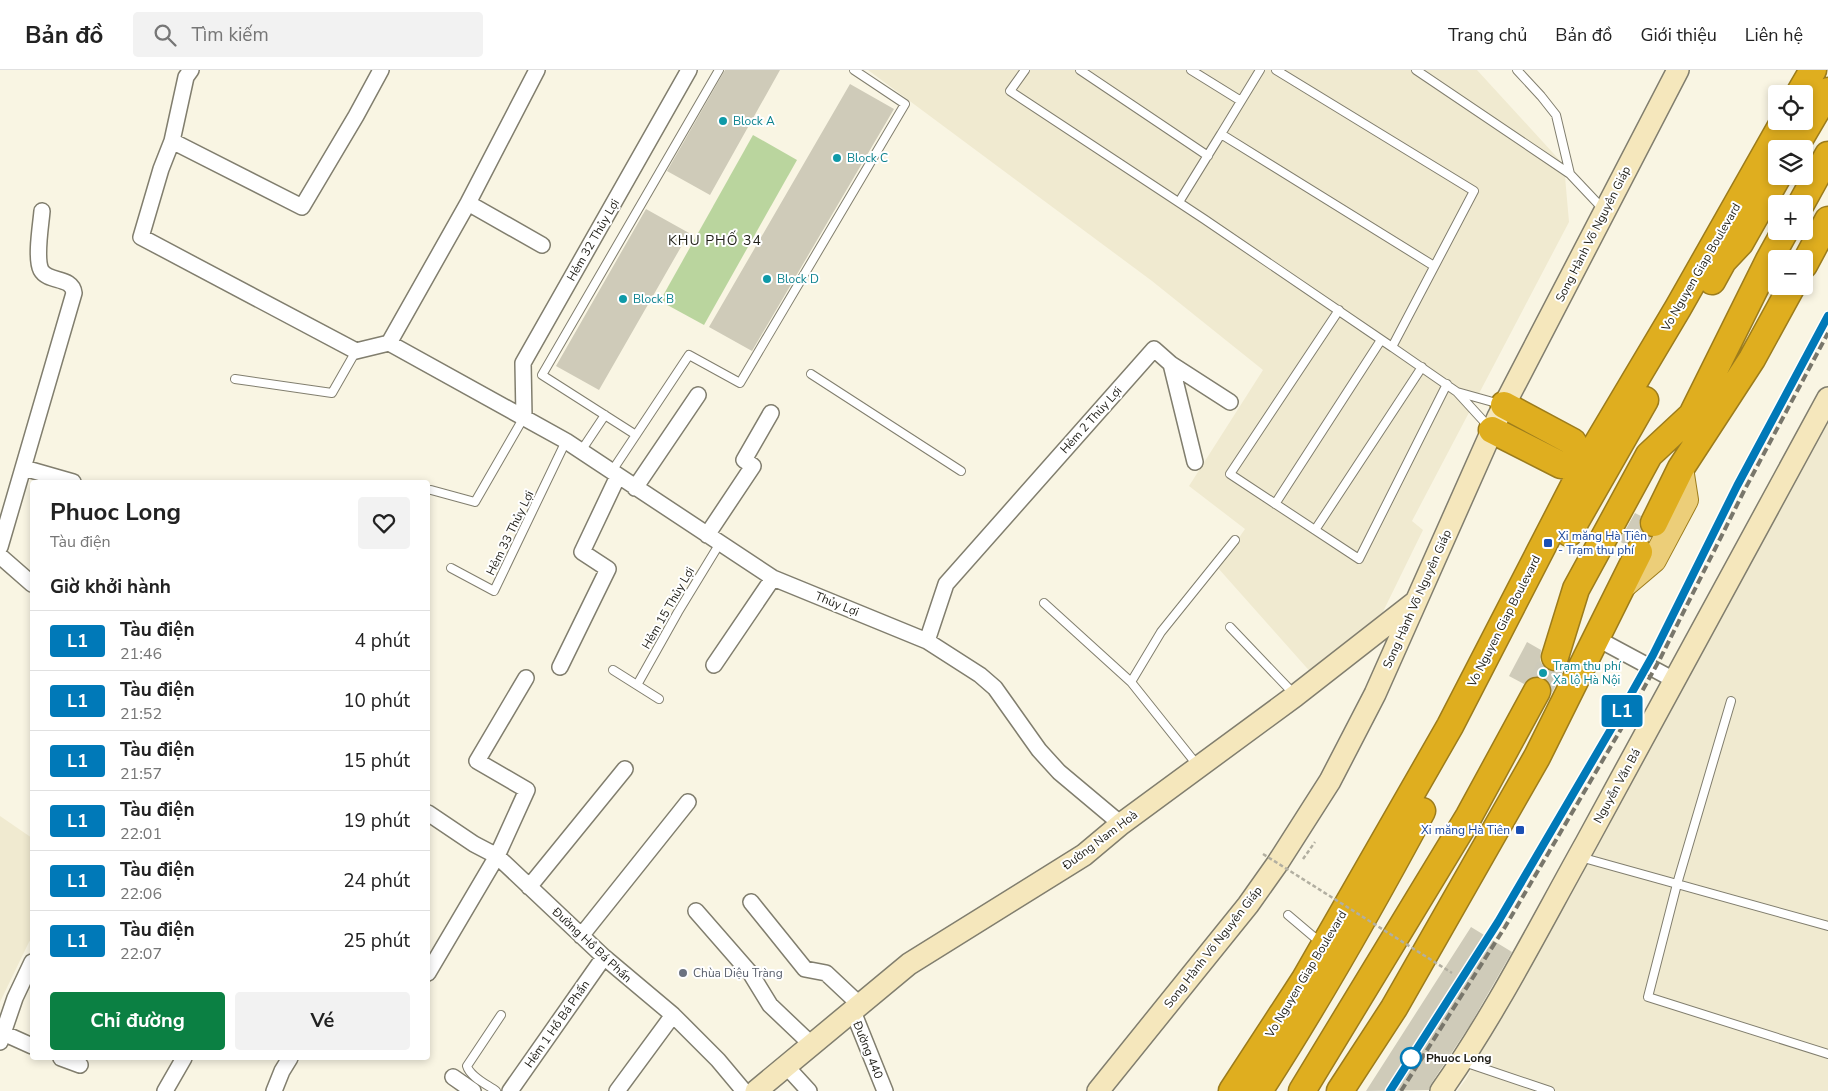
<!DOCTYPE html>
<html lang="vi">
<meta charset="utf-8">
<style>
:root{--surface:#fff;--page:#f2f2f2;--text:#222;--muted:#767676;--line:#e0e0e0;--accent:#0b8043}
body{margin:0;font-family:"Nunito Sans",sans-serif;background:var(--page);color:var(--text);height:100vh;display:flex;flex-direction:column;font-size:19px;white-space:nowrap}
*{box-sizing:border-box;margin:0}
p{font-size:16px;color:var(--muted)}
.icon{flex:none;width:28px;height:28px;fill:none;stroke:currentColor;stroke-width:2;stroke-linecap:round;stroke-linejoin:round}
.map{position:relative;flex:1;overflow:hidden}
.side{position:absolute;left:30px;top:410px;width:400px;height:580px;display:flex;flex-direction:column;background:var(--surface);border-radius:5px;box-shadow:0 2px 8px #0003}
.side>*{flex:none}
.badge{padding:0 10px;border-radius:4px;font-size:18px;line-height:32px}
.fabs{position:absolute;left:1768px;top:15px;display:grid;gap:10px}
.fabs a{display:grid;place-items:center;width:45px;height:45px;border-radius:5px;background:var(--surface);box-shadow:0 2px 8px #0003;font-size:25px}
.map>.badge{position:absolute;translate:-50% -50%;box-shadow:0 0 0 2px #fff}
h2{padding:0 20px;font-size:19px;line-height:45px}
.round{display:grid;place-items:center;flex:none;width:52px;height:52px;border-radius:5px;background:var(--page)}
.head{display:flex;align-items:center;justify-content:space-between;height:85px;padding:0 20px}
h1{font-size:24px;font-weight:700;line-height:38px}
.primary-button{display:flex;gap:10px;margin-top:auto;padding:10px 20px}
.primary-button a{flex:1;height:58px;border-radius:5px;background:var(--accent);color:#fff;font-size:20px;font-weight:700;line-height:58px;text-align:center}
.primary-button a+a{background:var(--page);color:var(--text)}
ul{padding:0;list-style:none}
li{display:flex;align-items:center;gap:15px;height:60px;padding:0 20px;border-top:1px solid var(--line)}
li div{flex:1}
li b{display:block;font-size:19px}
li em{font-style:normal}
li .badge{min-width:55px;font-weight:700;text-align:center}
header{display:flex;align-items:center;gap:30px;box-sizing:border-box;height:70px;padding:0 25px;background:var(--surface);border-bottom:1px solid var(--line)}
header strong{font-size:24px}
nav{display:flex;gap:28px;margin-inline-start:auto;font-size:18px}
.search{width:350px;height:45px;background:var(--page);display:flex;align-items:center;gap:12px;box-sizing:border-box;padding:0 18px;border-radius:5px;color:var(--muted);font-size:19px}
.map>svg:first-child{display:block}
</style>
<header>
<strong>Bản đồ</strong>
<div class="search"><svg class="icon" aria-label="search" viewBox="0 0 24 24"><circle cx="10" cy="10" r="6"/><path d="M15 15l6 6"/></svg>Tìm kiếm</div>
<nav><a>Trang chủ</a><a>Bản đồ</a><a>Giới thiệu</a><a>Liên hệ</a></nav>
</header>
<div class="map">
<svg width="1828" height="1021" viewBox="0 0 1828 1021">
<rect width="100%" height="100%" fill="#f9f5e3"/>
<path fill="#f0ead0" d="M868 0H1477L1564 95 1569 152 1412 451 1423 460 1376 556 1314 606 1218 498 1245 459 1189 416 1263 300 1152 211Z
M1828 350V1021H1457L1466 1009 1629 715Z
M0 746 32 768V868L29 872 0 932Z"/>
<path fill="#bad59e" d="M753 65 797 90 704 255 660 231Z"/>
<path fill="#cfcbb9" d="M725 0H780L710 125 667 101Z
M850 14 894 39 752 281 709 257Z
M646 139 689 163 599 320 556 296Z
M1635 443 1641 446 1639 454 1642 462 1651 467 1649 471 1645 468 1638 467 1630 470 1626 475 1619 471Z
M1527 572 1541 580 1540 590 1544 598 1551 601 1558 602 1564 599 1551 625 1552 620 1550 614 1544 608 1536 606 1530 608 1524 614 1509 606Z
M1471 857 1512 882 1470 955 1431 1014 1429 1020 1366 1021Z"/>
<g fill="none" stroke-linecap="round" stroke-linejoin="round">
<path stroke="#cdcaba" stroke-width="26" stroke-dasharray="26 13" stroke-linecap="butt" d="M1537 621 1555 587"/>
<g stroke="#817e6e" stroke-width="10">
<path id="lane" d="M1025 0 1010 21 1204 149 1392 277 1474 121 1276 0
M1080 0 1208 86
M1191 0 1241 31
M1416 0 1570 104
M1517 0 1541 26 1556 45 1570 104 1603 139
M1221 64 1260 0
M1179 132 1221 64 1434 196
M1339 240 1230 404 1359 489 1447 314
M1392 277 1457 322
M811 304 961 401
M235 309 332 323 356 281
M1489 357 1457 322 1500 334
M636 365 542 305 719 0
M581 381 605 345
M612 401 689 285 740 313 905 34 854 0
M431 420 475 432 524 347
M1275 434 1381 270
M1315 460 1422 297
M451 498 494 521 566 371
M1044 533 1131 612 1198 696
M1230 557 1294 624
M613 600 659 629
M1131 612 1161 562 1235 470
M637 615 678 542 720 473
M1731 631 1677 814 1648 927 1828 984
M1580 787 1828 856
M1288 845 1321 873
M1464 992 1550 1021
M496 1021C488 1015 470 1007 467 996L501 945"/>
</g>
<g stroke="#817e6e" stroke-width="18">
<path id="street" d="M191 0 186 7 172 71 161 99 141 167 356 281 389 273
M537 0 468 133 389 273 566 371 773 508 927 571 980 605 995 618 1039 680 1059 702 1121 754
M172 71 302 137 356 46 381 0
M468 133 542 175
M1171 294 1230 332
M524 347 523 293 689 0
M24 398 73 412
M635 418 698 325
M707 465 753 396 744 390 771 343
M0 477 74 223C72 206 48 213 41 200 35 188 41 154 42 141
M0 486 32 514
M1596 568 1676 611
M927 571 946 514 1154 279 1171 294 1195 392
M714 595 773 508
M560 597 608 499 582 482 618 406
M428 743 474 774 497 786 604 887 673 945 718 990 744 1021
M529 817 625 699
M751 832 805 899 826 903 859 934
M696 841 751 904 770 935 811 974
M581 866 688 732
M428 903 497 786 527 720 477 691 526 608
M852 939 885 1021
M3 963 32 976
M0 972 15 928 32 892
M61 988 80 995
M786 996 809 1021
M453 1007 473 1021
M165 1021 184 988
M274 1021 282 1001 290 988
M510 1021 604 887
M617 1021 673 945"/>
</g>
<g stroke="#817e6e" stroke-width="24">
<path id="secondary" d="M756 1021 909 894 1084 785 1121 754 1295 626 1414 533
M1098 1021 1248 835 1277 794 1330 711 1375 624 1498 347 1678 0
M1441 1021C1496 943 1539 857 1586 773 1668 625 1748 476 1828 328"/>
</g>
<g stroke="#9c7c1c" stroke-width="26">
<path id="primary" d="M1621 518 1654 490 1686 430 1681 398"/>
</g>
<g stroke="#9c7c1c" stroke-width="29">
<path id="highway" d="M1799 24 1813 0
M1794 79 1828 21
M1801 134 1828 85
M1804 195 1828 150
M1712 211 1723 191 1740 173 1778 106
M1492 360 1561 395 1584 396 1573 372 1504 335
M1654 453 1681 398 1752 289 1792 216
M1569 463 1645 330
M1555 587 1576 519 1649 385 1692 345 1769 190 1785 161
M1232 1021 1305 909 1450 656 1584 396 1678 238 1784 51
M1259 1021C1318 930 1371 836 1422 741
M1302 1021 1469 746 1537 621
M1340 1021 1394 938 1537 687 1639 482"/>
</g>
<path stroke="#b2afa1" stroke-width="2.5" stroke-dasharray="4 2.5" stroke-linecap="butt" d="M1303 789 1315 772"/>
<use href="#lane" stroke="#fff" stroke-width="8"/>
<use href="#street" stroke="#fff" stroke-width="15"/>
<use href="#secondary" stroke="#f5e7bc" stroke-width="21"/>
<use href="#primary" stroke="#ecce79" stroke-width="24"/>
<use href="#highway" stroke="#dfae1f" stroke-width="26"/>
<path stroke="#78766b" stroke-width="4" stroke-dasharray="8 4" stroke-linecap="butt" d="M1390 1021 1498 852 1617 649 1653 585 1737 417 1828 246
M1401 1021 1505 857 1624 654 1660 589 1744 421 1828 263"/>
<path stroke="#b2afa1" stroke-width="2.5" stroke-dasharray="4 2.5" stroke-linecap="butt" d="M1263 784 1452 903"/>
</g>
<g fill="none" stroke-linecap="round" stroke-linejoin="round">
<g stroke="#fff" stroke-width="11">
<path id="line" d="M1390 1021 1498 852 1617 649 1653 585 1737 416 1828 246"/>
</g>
<use href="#line" stroke="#0079b8" stroke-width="8"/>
</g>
<g fill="#0f9aa8" stroke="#fff" stroke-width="2">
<circle cx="723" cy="51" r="5"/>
<circle cx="837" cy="88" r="5"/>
<circle cx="767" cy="209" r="5"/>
<circle cx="623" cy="229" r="5"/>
<circle cx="1543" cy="603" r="5"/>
</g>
<g fill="#1a4fb4" stroke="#fff" stroke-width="2">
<rect x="1543" y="468" width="10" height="10" rx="2.5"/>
<rect x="1515" y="755" width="10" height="10" rx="2.5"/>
</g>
<circle fill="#6b7280" stroke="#fff" stroke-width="2" cx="683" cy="903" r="5"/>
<circle fill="#fff" stroke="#0079b8" stroke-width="2.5" cx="1411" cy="988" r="10"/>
<g text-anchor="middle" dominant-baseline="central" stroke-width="4" stroke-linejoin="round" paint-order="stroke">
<g font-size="12" fill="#0d838f" stroke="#fff" text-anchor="start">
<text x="733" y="51">Block A</text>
<text x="847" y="88">Block C</text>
<text x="777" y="209">Block D</text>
<text x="633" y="229">Block B</text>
<text x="1553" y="596">Trạm thu phí<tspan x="1553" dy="14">Xa lộ Hà Nội</tspan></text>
</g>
<g font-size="12" fill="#1f1e17" stroke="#fff">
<text transform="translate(1593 164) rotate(-63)">Song Hành Võ Nguyên Giáp</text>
<text transform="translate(593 170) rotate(-60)">Hẻm 32 Thủy Lợi</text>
<text transform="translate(1701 197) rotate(-60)">Vo Nguyen Giap Boulevard</text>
<text transform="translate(1091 350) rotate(-48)">Hẻm 2 Thủy Lợi</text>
<text transform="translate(510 463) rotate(-64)">Hẻm 33 Thủy Lợi</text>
<text transform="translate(1417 529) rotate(-66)">Song Hành Võ Nguyên Giáp</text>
<text transform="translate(837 534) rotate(22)">Thủy Lợi</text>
<text transform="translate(668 538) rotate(-60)">Hẻm 15 Thủy Lợi</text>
<text transform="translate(1504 551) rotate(-63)">Vo Nguyen Giap Boulevard</text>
<text transform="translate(1617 716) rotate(-61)">Nguyễn Văn Bá</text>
<text transform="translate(1100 770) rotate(-37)">Đường Nam Hoà</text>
<text transform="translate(592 875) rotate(43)">Đường Hồ Bá Phấn</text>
<text transform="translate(1213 877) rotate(-52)">Song Hành Võ Nguyên Giáp</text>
<text transform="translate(1306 904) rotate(-59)">Vo Nguyen Giap Boulevard</text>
<text transform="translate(557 954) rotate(-55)">Hẻm 1 Hồ Bá Phấn</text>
<text transform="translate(868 980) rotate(68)">Đường 440</text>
</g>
<g font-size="12" fill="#164399" stroke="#fff" text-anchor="start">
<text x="1558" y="466">Xi măng Hà Tiên<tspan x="1558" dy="14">- Trạm thu phí</tspan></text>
<text x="1510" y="760" text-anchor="end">Xi măng Hà Tiên</text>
</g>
<g font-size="12" fill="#5b616d" stroke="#fff" text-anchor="start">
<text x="693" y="903">Chùa Diệu Tràng</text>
</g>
<g font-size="12" font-weight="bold" fill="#1f1e17" stroke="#fff" text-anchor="start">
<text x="1426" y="988">Phuoc Long</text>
</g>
<g font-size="14" letter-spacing="1" fill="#1f1e17" stroke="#fff">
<text x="715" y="170">KHU PHỐ 34</text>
</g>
</g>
</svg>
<div class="fabs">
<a><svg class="icon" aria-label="locate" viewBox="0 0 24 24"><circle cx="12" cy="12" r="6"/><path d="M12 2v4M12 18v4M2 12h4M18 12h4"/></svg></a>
<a><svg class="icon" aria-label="layers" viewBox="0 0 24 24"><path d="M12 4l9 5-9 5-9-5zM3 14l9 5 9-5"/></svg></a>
<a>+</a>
<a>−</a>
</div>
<b class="badge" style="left:1622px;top:641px;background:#0079b8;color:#fff">L1</b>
<section class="side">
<div class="head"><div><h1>Phuoc Long</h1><p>Tàu điện</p></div><a class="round"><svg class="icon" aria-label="heart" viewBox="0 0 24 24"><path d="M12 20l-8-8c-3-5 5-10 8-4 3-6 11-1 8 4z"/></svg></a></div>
<h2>Giờ khởi hành</h2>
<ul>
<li><span class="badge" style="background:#0079b8;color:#fff">L1</span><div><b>Tàu điện</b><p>21:46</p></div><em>4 phút</em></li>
<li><span class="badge" style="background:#0079b8;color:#fff">L1</span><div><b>Tàu điện</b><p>21:52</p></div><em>10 phút</em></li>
<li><span class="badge" style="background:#0079b8;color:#fff">L1</span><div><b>Tàu điện</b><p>21:57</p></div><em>15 phút</em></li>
<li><span class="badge" style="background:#0079b8;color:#fff">L1</span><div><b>Tàu điện</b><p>22:01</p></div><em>19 phút</em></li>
<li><span class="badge" style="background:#0079b8;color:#fff">L1</span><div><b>Tàu điện</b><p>22:06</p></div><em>24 phút</em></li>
<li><span class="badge" style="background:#0079b8;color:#fff">L1</span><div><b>Tàu điện</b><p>22:07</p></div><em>25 phút</em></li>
</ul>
<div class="primary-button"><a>Chỉ đường</a><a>Vé</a></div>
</section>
</div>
